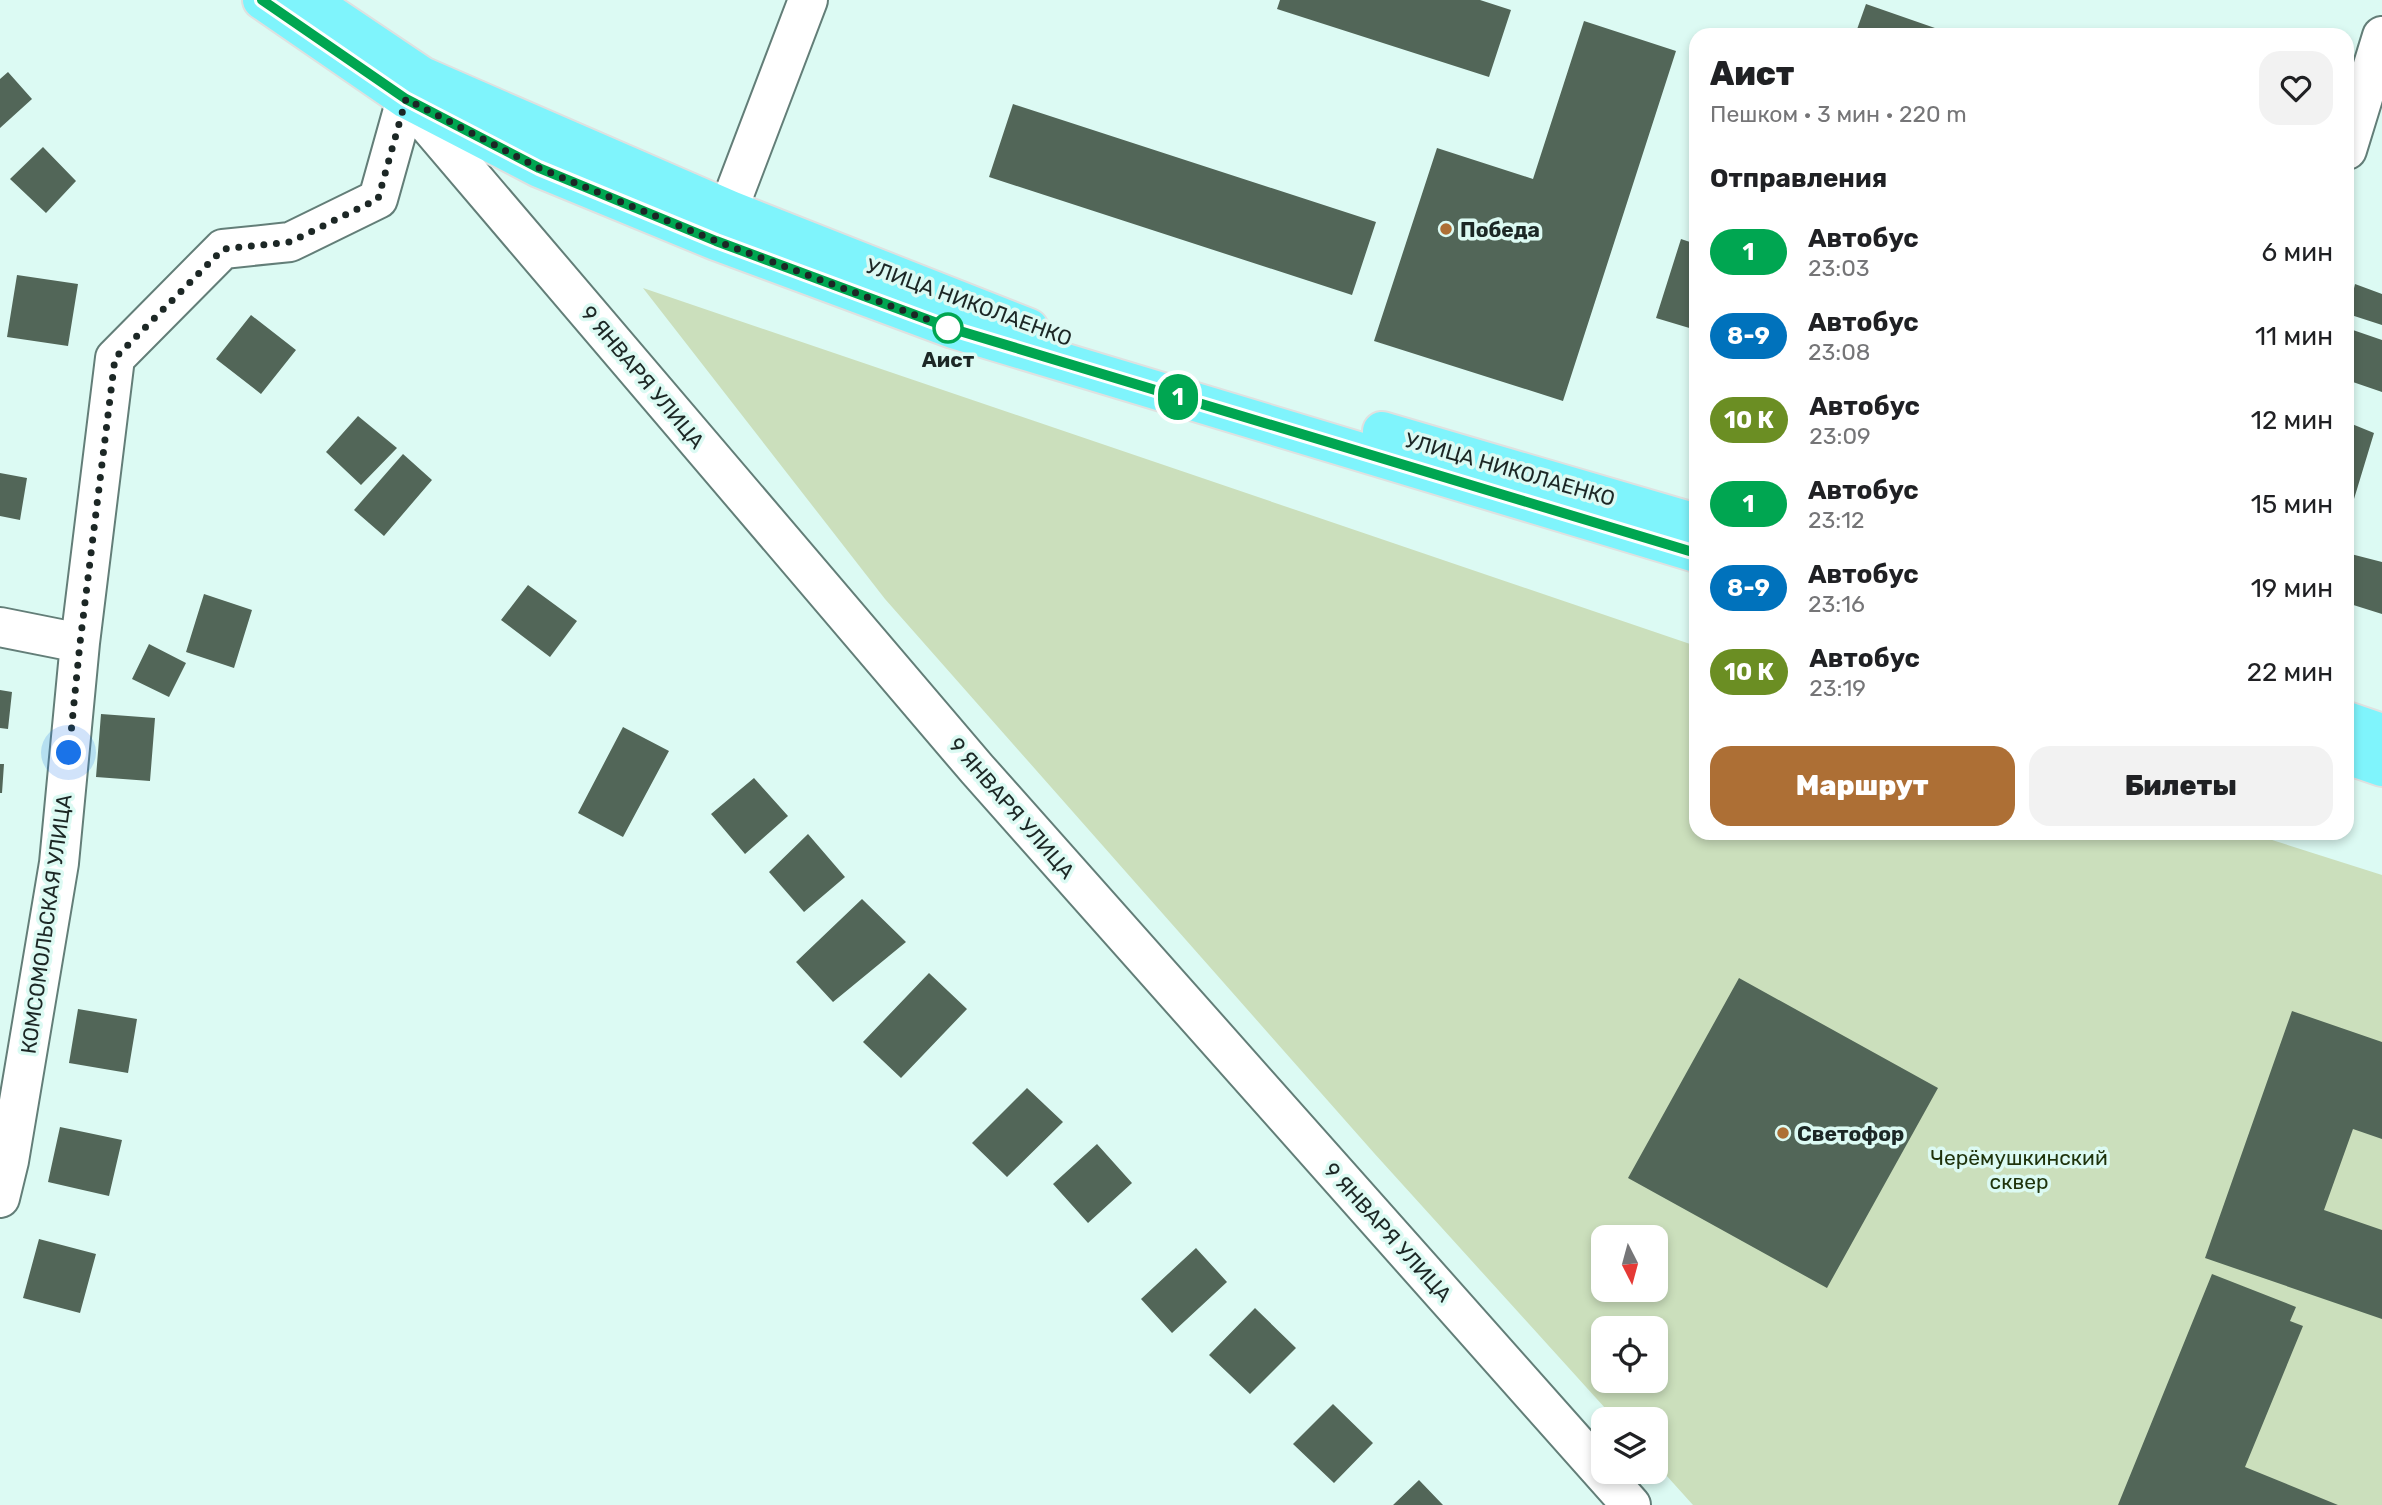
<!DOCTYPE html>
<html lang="ru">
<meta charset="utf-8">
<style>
:root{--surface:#fff;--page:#f2f2f2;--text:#202124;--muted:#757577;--accent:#ad6f35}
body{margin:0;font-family:Rubik,sans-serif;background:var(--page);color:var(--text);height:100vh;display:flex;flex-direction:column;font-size:26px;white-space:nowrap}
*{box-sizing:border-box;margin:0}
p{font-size:23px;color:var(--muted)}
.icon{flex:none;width:38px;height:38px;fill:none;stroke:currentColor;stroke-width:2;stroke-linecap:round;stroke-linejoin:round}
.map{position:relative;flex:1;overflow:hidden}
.drawer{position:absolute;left:1689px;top:28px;width:665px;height:812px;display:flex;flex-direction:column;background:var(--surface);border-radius:21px;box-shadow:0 4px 10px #0003}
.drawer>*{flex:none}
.badge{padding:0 14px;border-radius:23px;font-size:24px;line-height:46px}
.needle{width:46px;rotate:174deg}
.fabs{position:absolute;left:1591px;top:1225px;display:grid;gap:14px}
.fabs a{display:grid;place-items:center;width:77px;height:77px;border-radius:14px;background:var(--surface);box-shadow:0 4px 10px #0003;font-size:35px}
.you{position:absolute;width:35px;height:35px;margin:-18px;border:5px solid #fff;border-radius:50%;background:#1a73e8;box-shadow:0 0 0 10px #1a73e833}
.map>.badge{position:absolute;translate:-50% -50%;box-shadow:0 0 0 4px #fff}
h2{padding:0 21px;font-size:26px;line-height:63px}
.round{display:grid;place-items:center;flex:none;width:74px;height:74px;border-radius:21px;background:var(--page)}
.headline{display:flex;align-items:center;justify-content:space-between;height:119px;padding:0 21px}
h1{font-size:33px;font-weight:800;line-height:52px}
.primary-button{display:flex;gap:14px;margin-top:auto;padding:14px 21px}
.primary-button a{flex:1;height:80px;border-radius:21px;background:var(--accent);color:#fff;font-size:28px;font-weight:800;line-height:80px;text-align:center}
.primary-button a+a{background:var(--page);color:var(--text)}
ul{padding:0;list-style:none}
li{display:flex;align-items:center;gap:21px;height:84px;padding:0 21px}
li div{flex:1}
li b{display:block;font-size:26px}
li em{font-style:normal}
li .badge{min-width:77px;font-weight:700;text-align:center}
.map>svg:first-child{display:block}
</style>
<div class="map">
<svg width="2382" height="1505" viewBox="0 0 2382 1505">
<rect width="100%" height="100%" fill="#dcfaf3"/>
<path fill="#cbdfbc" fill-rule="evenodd" d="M643 288 1696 646V833H2250L2382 875V1505H1693L1656 1464V1419H1615L1374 1153 885 599ZM1603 1237H1656V1290H1603ZM1603 1328H1656V1381H1603Z"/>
<path fill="#526658" d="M1280 0H1480L1511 10 1489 77 1277 9Z
M1866 4 1955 35H1855Z
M1584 21 1676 51 1563 401 1374 341 1437 148 1533 179Z
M8 72 32 99 0 128V79Z
M1013 104 1376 222 1352 295 989 177Z
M43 147 76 181 46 213 10 179Z
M1681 239 1696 244V330L1656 318Z
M17 275 78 284 68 346 7 337Z
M2355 284 2382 294V325L2348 314Z
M251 315 296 350 261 394 216 359Z
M2350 329 2382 340V392L2347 380V336Z
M358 416 397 448 361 485 326 452Z
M2347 422 2374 433 2354 499 2347 496Z
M403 454 432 480 384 536 354 510Z
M0 473 27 478 20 520 0 516Z
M2347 553 2382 562V614L2347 603Z
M528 585 577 621 550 657 501 620Z
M204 594 252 610 234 668 186 652Z
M149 644 186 663 169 697 132 679Z
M0 690 12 692 8 729 0 728Z
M101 714 155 718 150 781 96 777Z
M623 727 669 751 623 837 578 813Z
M0 764H4L2 793H0Z
M754 778 788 816 745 854 711 814Z
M808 834 845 877 804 912 769 872Z
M862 899 906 942 833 1002 796 962Z
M929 973 967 1009 901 1078 863 1042Z
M1739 978 1938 1088 1827 1288 1628 1178Z
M78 1009 137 1019 128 1073 69 1063Z
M2292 1011 2382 1042V1139L2353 1129 2324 1210 2382 1230V1319L2205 1258Z
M1027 1088 1063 1122 1007 1177 972 1143Z
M60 1127 122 1140 109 1196 48 1182Z
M1097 1144 1132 1183 1088 1223 1053 1184Z
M39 1239 96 1254 80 1313 23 1298Z
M1196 1248 1227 1282 1172 1333 1141 1299Z
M2212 1274 2296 1307 2290 1321 2303 1326 2245 1467 2338 1505H2118Z
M1255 1308 1296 1348 1250 1394 1209 1355Z
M1333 1404 1373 1443 1334 1483 1293 1444Z
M1419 1480 1443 1505H1393Z"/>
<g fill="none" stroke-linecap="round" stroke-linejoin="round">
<g stroke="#637e78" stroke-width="42">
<path id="minor" d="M406 99 977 769 1631 1505
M2347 150 2382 36
M717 239 808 0
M0 627 80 643
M0 1198 9 1161 59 863 80 643 115 358 223 249 290 242 378 199 406 99"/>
</g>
<g stroke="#dfe1e0" stroke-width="42">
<path id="major" d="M262 0 406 99 539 168 716 241 953 329 1696 553
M309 0 422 76 730 210 1029 328
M1382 431 1696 523
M2347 721 2382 733
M2347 755 2382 767"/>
</g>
<use href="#minor" stroke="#fff" stroke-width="38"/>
<use href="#major" stroke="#7ff4fc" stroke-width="38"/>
</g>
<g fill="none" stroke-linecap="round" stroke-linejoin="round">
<g stroke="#fff" stroke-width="16">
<path id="line" d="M262 0 406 99 539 168 716 241 953 329 1696 553"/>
</g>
<use href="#line" stroke="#00a651" stroke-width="10"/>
<path stroke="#1c2725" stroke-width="7" stroke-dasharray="0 12.6" d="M69 753 80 643 115 358 223 249 290 242 378 199 406 99 539 168 716 241 953 329 948 328"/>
</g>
<g fill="#ad6f35" stroke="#dcfaf3" stroke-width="2.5">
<circle cx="1446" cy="229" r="7"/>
<circle cx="1783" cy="1133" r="7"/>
</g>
<circle fill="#fff" stroke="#00a651" stroke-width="3.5" cx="948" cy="328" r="14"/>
<g text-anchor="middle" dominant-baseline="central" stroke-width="7" stroke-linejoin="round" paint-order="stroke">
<g font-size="21" font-weight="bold" fill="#1c2725" stroke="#dcfaf3" text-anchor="start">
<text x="1460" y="229">Победа</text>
<text x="1797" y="1133">Светофор</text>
</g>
<g font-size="21" fill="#1c2725" stroke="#dcfaf3">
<text transform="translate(969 302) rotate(20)">УЛИЦА НИКОЛАЕНКО</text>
<text transform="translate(643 377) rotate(50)">9 ЯНВАРЯ УЛИЦА</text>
<text transform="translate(1510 469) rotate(16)">УЛИЦА НИКОЛАЕНКО</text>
<text transform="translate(1012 808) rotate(49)">9 ЯНВАРЯ УЛИЦА</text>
<text transform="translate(46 924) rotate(-82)">КОМСОМОЛЬСКАЯ УЛИЦА</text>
<text transform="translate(1388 1232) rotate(48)">9 ЯНВАРЯ УЛИЦА</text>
</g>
<g font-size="21" font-weight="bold" fill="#1c2725" stroke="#dcfaf3">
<text x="948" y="359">Аист</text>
</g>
<g font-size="21" fill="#1f330c" stroke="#dcfaf3">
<text x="2019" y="1157">Черёмушкинский<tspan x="2019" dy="24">сквер</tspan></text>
</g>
</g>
</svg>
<div class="fabs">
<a><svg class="needle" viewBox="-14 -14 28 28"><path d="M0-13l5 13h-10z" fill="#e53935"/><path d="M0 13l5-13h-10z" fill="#757577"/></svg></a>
<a><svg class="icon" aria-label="locate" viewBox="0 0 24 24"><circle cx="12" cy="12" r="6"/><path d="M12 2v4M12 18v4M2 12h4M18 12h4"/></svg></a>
<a><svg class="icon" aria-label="layers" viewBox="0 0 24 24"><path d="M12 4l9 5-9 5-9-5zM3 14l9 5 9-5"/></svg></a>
</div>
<div class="you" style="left:69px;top:753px"></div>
<b class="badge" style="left:1178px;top:397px;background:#00a651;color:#fff">1</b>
<section class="drawer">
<div class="headline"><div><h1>Аист</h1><p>Пешком · 3 мин · 220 m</p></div><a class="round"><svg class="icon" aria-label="heart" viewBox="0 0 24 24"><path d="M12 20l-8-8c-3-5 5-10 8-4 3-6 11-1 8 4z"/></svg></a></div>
<h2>Отправления</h2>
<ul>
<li><span class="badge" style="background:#00a651;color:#fff">1</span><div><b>Автобус</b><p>23:03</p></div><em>6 мин</em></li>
<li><span class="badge" style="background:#0072bc;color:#fff">8-9</span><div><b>Автобус</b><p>23:08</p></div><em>11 мин</em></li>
<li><span class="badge" style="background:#6b8e23;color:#fff">10 К</span><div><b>Автобус</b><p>23:09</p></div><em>12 мин</em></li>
<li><span class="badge" style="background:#00a651;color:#fff">1</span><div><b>Автобус</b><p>23:12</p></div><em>15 мин</em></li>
<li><span class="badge" style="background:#0072bc;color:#fff">8-9</span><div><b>Автобус</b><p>23:16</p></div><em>19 мин</em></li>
<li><span class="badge" style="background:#6b8e23;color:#fff">10 К</span><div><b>Автобус</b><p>23:19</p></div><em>22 мин</em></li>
</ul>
<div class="primary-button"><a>Маршрут</a><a>Билеты</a></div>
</section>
</div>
